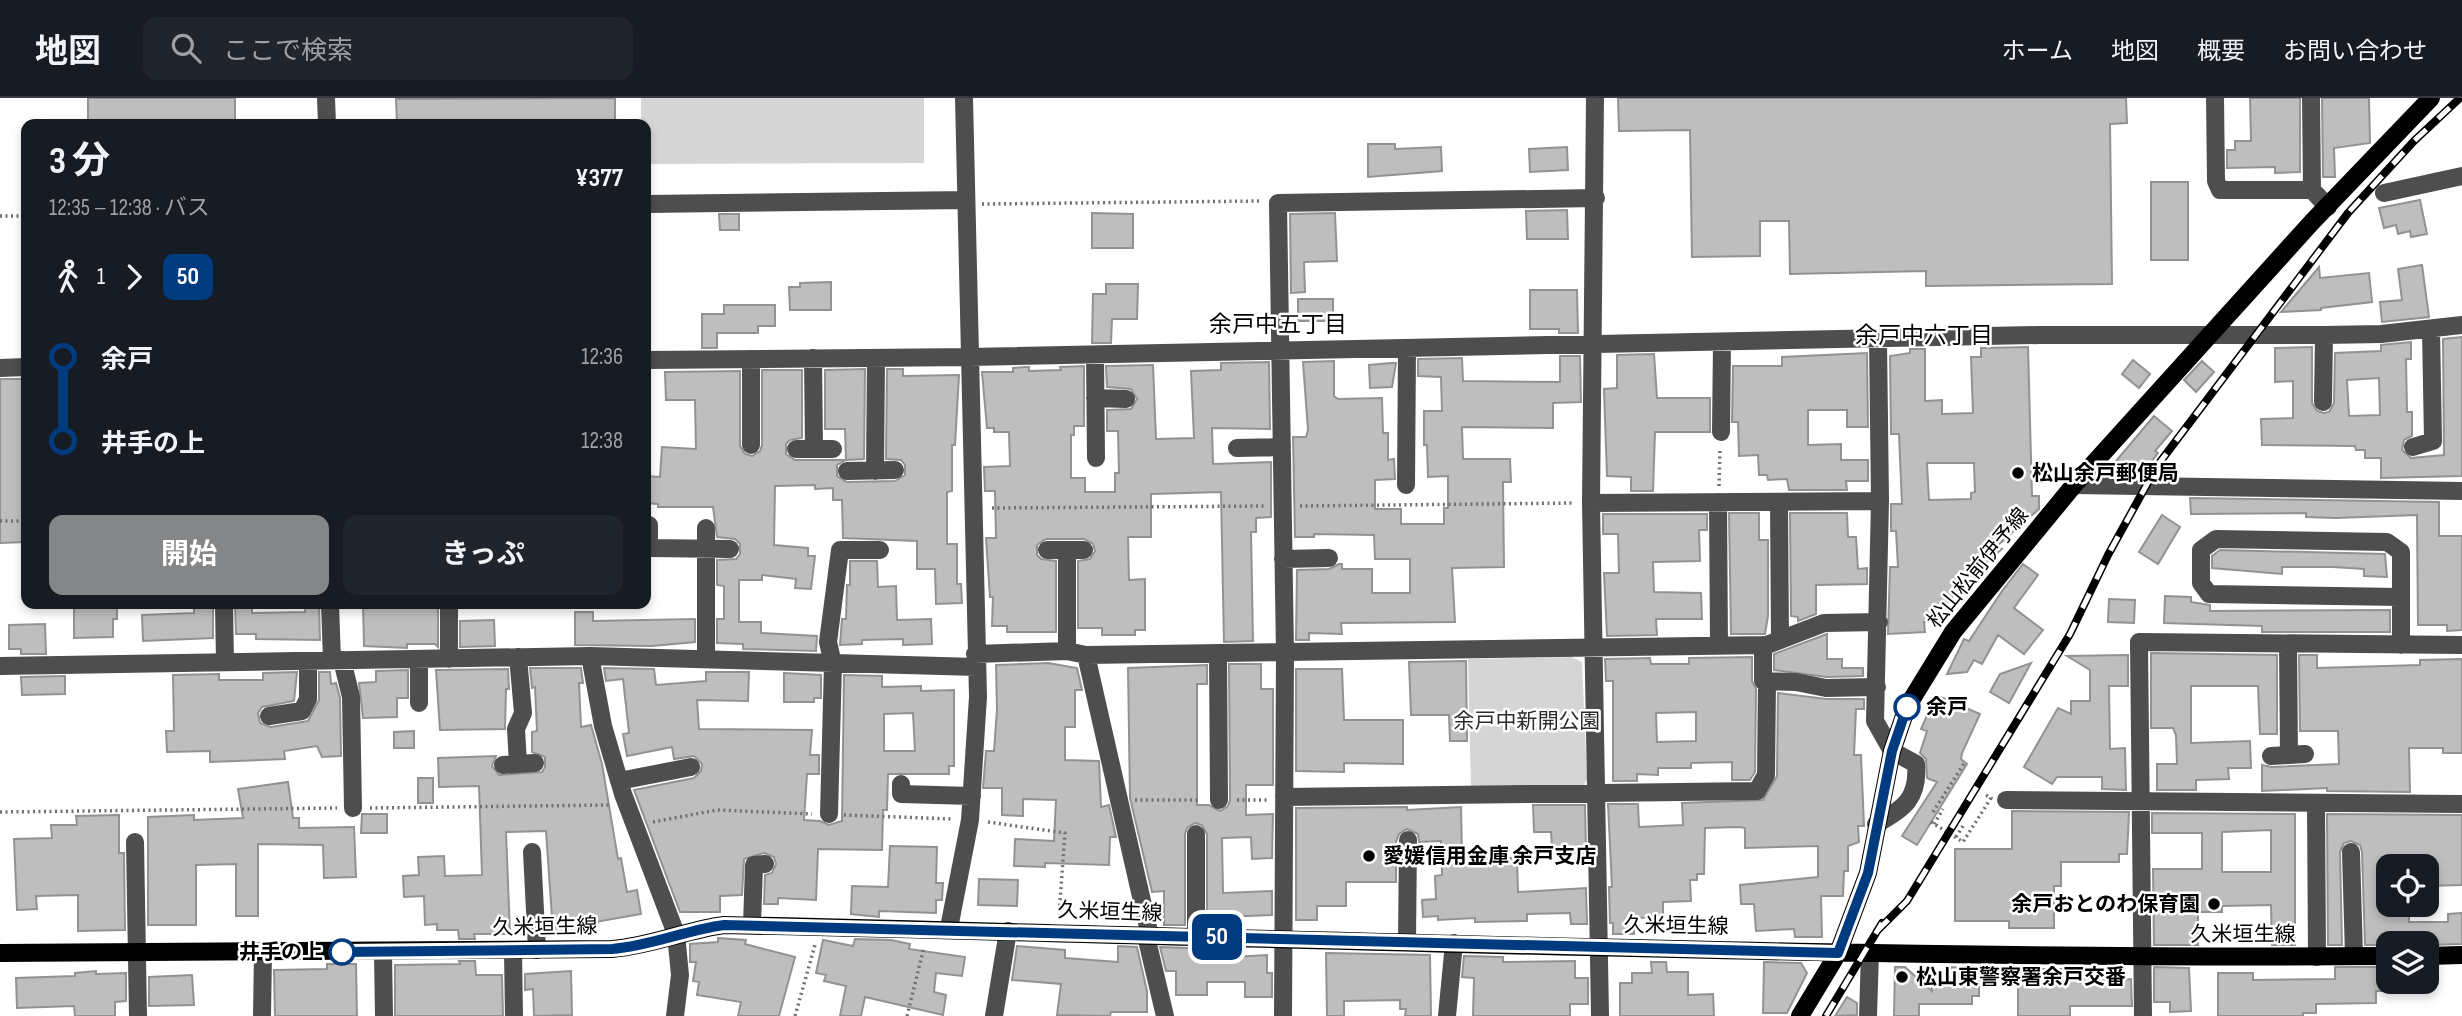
<!DOCTYPE html>
<html lang="ja">
<meta charset="utf-8">
<style>
:root{--surface:#171b24;--page:#20242c;--text:#f1f3f6;--muted:#9ea1a6;--line:#363941;--accent:#858687}
body{margin:0;font-family:"Sofia Sans Condensed","Noto Sans JP",sans-serif;background:var(--page);color:var(--text);height:100vh;display:flex;flex-direction:column;font-size:26px;white-space:nowrap}
*{box-sizing:border-box;margin:0}
p{font-size:23px;color:var(--muted)}
.icon{flex:none;width:38px;height:38px;fill:none;stroke:currentColor;stroke-width:2;stroke-linecap:round;stroke-linejoin:round}
.map{position:relative;flex:1;overflow:hidden}
.drawer{position:absolute;left:21px;top:21px;width:630px;height:490px;display:flex;flex-direction:column;background:var(--surface);border-radius:14px;box-shadow:0 4px 10px #0003}
.drawer>*{flex:none}
.badge{padding:0 14px;border-radius:10px;font-size:24px;line-height:46px}
.buttons{position:absolute;left:2376px;top:756px;display:grid;gap:14px}
.buttons a{display:grid;place-items:center;width:63px;height:63px;border-radius:14px;background:var(--surface);box-shadow:0 4px 10px #0003;font-size:35px}
.map>.badge{position:absolute;translate:-50% -50%;box-shadow:0 0 0 4px #fff}
.legs{display:flex;align-items:center;gap:10px;height:77px;padding:0 28px;font-size:23px}
.legs p{margin-inline-start:auto}
.overview{display:flex;align-items:center;justify-content:space-between;height:119px;padding:0 28px}
h1{font-size:38px;font-weight:700;line-height:52px}
.button{display:flex;gap:14px;margin-top:auto;padding:14px 28px}
.button a{flex:1;height:80px;border-radius:14px;background:var(--accent);color:#fff;font-size:28px;font-weight:700;line-height:80px;text-align:center}
.button a+a{background:var(--page);color:var(--text)}
ul{padding:0 28px;list-style:none}
li{display:flex;align-items:center;gap:24px;height:84px;font-size:26px}
li i{display:grid;place-items:center;width:10px;height:100%;margin:0 9px;background:currentColor}
li i::after{content:'';width:18px;height:18px;margin:-9px;border:5px solid;border-radius:50%;background:var(--surface)}
li p{margin-inline-start:auto}
li:first-child i{background:linear-gradient(#0000 50%,currentColor 0)}
li:last-child i{background:linear-gradient(currentColor 50%,#0000 0)}
header{display:flex;align-items:center;gap:42px;box-sizing:border-box;height:98px;padding:0 35px;background:var(--surface);border-bottom:2px solid var(--line)}
header strong{font-size:33px}
nav{display:flex;gap:38px;margin-inline-start:auto;font-size:24px}
.search{width:490px;height:63px;background:var(--page);display:flex;align-items:center;gap:18px;box-sizing:border-box;padding:0 24px;border-radius:14px;color:var(--muted);font-size:26px}
.map>svg:first-child{display:block}
</style>
<header>
<strong>地図</strong>
<div class="search"><svg class="icon" aria-label="search" viewBox="0 0 24 24"><circle cx="10" cy="10" r="6"/><path d="M15 15l6 6"/></svg>ここで検索</div>
<nav><a>ホーム</a><a>地図</a><a>概要</a><a>お問い合わせ</a></nav>
</header>
<div class="map">
<svg width="2462" height="918" viewBox="0 0 2462 918">
<rect width="100%" height="100%" fill="#fff"/>
<path fill="#d5d5d5" d="M641 0H924V65L646 66V26H641Z
M1572 559 1582 564 1587 682 1582 690 1471 691 1468 561Z"/>
<path fill="#bebebe" stroke="#929292" stroke-width="2" fill-rule="evenodd" d="M88 0H235V26H88Z
M615 0V26H397L396 1Z
M1618 0H2126L2127 25 2110 26 2112 186 1926 188V173L1790 176 1789 123H1760V158L1692 159 1690 32 1619 33Z
M2250 0H2300V74L2275 75V69L2227 70V52H2235V43H2251Z
M2322 0H2369L2370 45 2334 50 2335 79H2323Z
M1368 46H1395V51L1441 49 1442 73 1368 79Z
M1567 49 1568 72 1530 74 1529 51Z
M2151 84H2188V162H2151Z
M2420 102 2427 136 2411 139 2410 133 2398 136 2396 127 2384 130 2379 110Z
M1567 112 1568 141H1527L1526 113Z
M1092 115 1133 116V150H1092Z
M1335 115 1337 163 1304 164 1305 194 1291 195 1290 116Z
M719 116H739V132H720Z
M2422 167 2429 219 2382 224 2380 204 2402 202 2398 171Z
M2319 169 2320 180 2369 175 2372 204 2321 210V212L2281 214Z
M831 184V212H790L789 189H800V185Z
M1106 186H1138L1137 221H1112L1111 245H1092L1093 196H1106Z
M1530 192H1577L1578 235H1559V231H1530Z
M1298 201H1333V223H1298Z
M724 207H775V228H758V235H717V250H702V216H724Z
M2462 239V378L2381 380V360H2365V352H2356L2355 348 2262 347 2261 321 2293 320V283L2275 284V250L2312 249V305L2317 313 2324 315 2329 314 2334 305 2335 255 2381 253V247L2411 244V261H2406L2407 314H2412V338L2404 342 2402 352 2411 360 2444 357 2443 241ZM2379 280 2380 317 2349 318 2347 282Z
M2028 249 2032 398H2039V411L1997 448 2002 451 1964 484 1934 523 1924 524 1925 534 1888 536 1890 469H1898L1896 433H1891V406H1902L1899 336H1891L1890 258 1910 255V251H1925V303L1942 302V316L1973 315 1971 259H1981V250ZM1927 365H1974L1975 394 1971 395V401L1929 402Z
M1867 255 1868 329H1847V312H1808V347L1841 346V362H1868V383H1846L1847 392H1789L1787 381 1768 382 1767 377H1759L1758 357 1739 358 1738 324H1732L1733 268H1782V259Z
M1654 256 1657 300H1710V334H1655L1653 393H1631V379L1607 378 1604 291 1617 290V257Z
M1560 258H1580L1581 304 1553 305V330L1462 329 1463 361H1510L1511 384H1503L1504 469 1452 470 1455 524 1341 525 1342 536 1309 535V542H1296L1297 472 1329 471 1339 466H1342V471H1372V495H1410V461H1375L1374 437 1314 436V439H1295L1293 339H1306L1308 332 1303 264 1334 263V298L1338 301 1382 300 1383 335H1388V362L1394 361 1395 381 1375 382V411H1401V426H1444V410H1448V378L1428 379 1427 347H1424V313H1442L1441 279 1418 278V261L1462 260 1463 283 1560 284Z
M2133 262 2150 276 2139 290 2122 276Z
M2202 263 2214 274 2196 294 2184 282Z
M1269 264 1270 331 1212 330 1213 366 1271 364V419L1256 420V434H1251L1253 543 1224 544 1221 394 1151 396V439H1128L1129 482 1145 481V532H1135V537H1102V530H1078V463L1090 461 1095 453 1093 446 1084 441H1046L1037 447V457L1041 461 1056 463V534H1007V528H992L993 499H990L986 440H996L995 393H985L984 369 1010 368 1009 334H994V330H987L982 274H1013V270L1025 269H1029V273L1061 272 1060 269 1084 268V328H1074V337H1071V380H1085V394H1115V375H1119L1118 333H1107V312L1131 311 1137 301 1131 291 1107 289 1106 268 1153 267 1156 341 1194 340 1191 273 1221 272V265Z
M1391 265H1396L1392 289 1370 290 1369 267Z
M865 271 864 361 846 362 837 367V378L847 384 895 383 905 377V367L901 362 886 361 887 271H903V278L959 277 955 347H952V393L947 394V446H957V486H961L962 505 936 506 935 471H917V443L843 440 842 402H833V390L815 391V387L775 388 774 447 808 450V458H815L811 491 795 490 796 481 762 477V482H739V524H761V535L817 538 816 553 743 551V546L717 545V521H724V488L717 487V462L736 461 740 456V446L735 441 717 439 713 409H658V406L646 405V378L660 379 662 349 696 351 695 302H666L665 274 740 273V348L745 356 752 358 760 353 762 347V272H802V340L790 342 786 346V356L795 362H846L845 331H825V272Z
M0 281H23L26 316V444L0 445Z
M2154 318 2172 333 2155 353 2158 355 2141 377 2105 376Z
M2190 400 2439 404V438H2462V532L2447 533V527H2418L2417 417 2336 420 2306 419V415L2191 416Z
M1729 415H1759V442H1768V518L1765 536H1731Z
M1790 415H1847L1848 439H1856L1858 471 1867 470V486L1816 487V516L1798 523V519L1791 518Z
M1603 416H1707V432H1699L1700 463 1653 464 1654 494 1701 495 1702 521H1656L1657 537 1607 538 1604 475H1619L1618 436H1603Z
M2162 417 2180 429 2158 466 2139 454Z
M2220 452 2385 456 2387 479 2364 478V471L2333 469H2282V476L2212 470V458Z
M850 463H877L878 489 896 488 897 522 931 521 932 546 903 547V541L862 542V546L840 547 842 521H846L847 487H850Z
M2023 466 2038 477 2014 510 2043 532 2024 556 1998 537 1982 566 1974 562 1967 574 1947 576 1964 541 1969 543 2002 493Z
M2165 498 2191 499V504L2210 507V513L2390 512V534H2262V528L2164 525Z
M2109 501 2135 502 2134 525 2108 524Z
M117 506V521H113V539L74 540V507Z
M213 506V540L143 543 142 517 194 515V507Z
M235 506H252V515L305 514V509L319 508 320 542 256 541V536H236Z
M363 506H438V549L435 546H407V550L364 548Z
M575 514H593V523L695 521V544L652 548 575 547Z
M494 522 495 548 460 549V523Z
M45 526 46 556H21V551H9V527Z
M1827 536V561H1842V570H1863V578L1827 579 1774 572V556Z
M2151 555 2277 557V636H2260L2258 588H2191V645L2250 643 2251 670H2228L2229 681 2196 682V692H2157V666H2177L2176 637 2173 630H2151Z
M2128 557V588H2109L2110 651 2125 650 2126 692 2102 691V679H2057L2052 686 2024 669 2058 610 2071 616V603H2090V572L2067 558Z
M2299 557H2317V570L2420 567V562L2462 561V655H2443V650H2409L2410 694 2327 693V690L2262 693V667L2272 669 2339 666 2338 633H2300Z
M1752 559V583L1756 591 1755 674 1750 682H1732V664L1691 665V670H1658V677L1637 676V683H1613V583H1606L1605 561 1650 560 1651 566H1689V560ZM1696 614V643L1657 644 1656 615Z
M1466 563 1467 643H1450L1449 617H1411L1409 564Z
M1048 565 1077 570 1082 592H1075V629H1065V662L1099 663 1101 709 1109 707 1116 739H1110L1109 767 1045 765V769L1014 768 1015 741 1054 743 1056 702 1023 701V718L1002 717V690H983L986 653H994L997 611 996 567Z
M2031 565 2009 605 1990 594 2000 576Z
M1229 566H1261V591H1273V687H1246V717L1273 716 1272 760 1252 761 1251 739 1222 740 1223 795 1272 793V817L1224 819V824L1207 828V736L1202 727 1195 725 1187 730 1185 736V827H1164V793L1152 794 1130 700 1128 570 1207 567V586H1197V707H1209L1220 713 1228 708 1230 702Z
M530 570H581L583 585H579L581 629 591 627 602 666 618 761 621 760 627 794 637 792 641 816 601 823 594 825 595 832 553 834 546 733 506 734 510 836H474L475 841H459L458 832H437V826L425 827 424 798 404 799 403 778 419 777 418 759 444 758 445 778 482 777 479 688 439 689 438 660 496 658 492 668 499 677 542 674 545 669V659L532 654V634L537 633 535 589 532 590Z
M604 570 654 571 656 587 706 583V574H749L748 603 697 602 699 631 812 632 810 657H819V676H807L804 722 820 723 829 727 842 723 844 577 882 578V589L921 588V593L954 592V668H949V676H888L887 712H883L882 752 818 751 816 802 778 800V806H764L765 777 772 775 776 766 774 759 764 755 744 761 742 797 720 798V814H680L634 692 694 680 701 673 702 666 694 658 674 661 672 649 627 658 623 636 629 635 623 581 606 583ZM913 615 915 653H884V616Z
M508 571 509 591H506L505 631 440 632 436 572Z
M1296 571H1342L1344 622H1403V666L1344 665V674L1296 673Z
M408 572V600H397V619L363 620 359 585 376 584V573Z
M297 574 294 603 262 609 258 615 260 625 271 629 308 623 319 602V574H330L331 586 336 585 340 600 341 658 322 659 317 648 284 653 285 661 210 664V653L167 654 166 633H174L173 577 219 576V582H263V575Z
M784 575 821 577V600H814V604H784Z
M65 578V596L22 597 21 579Z
M1778 595 1826 601H1864V611H1856L1854 657H1861L1864 728H1858L1859 744 1848 748V773H1844L1843 798H1821L1822 839H1795L1794 831 1756 833 1754 806H1741L1740 787 1818 779V748L1745 750V730L1739 729 1705 730 1704 776H1697V782H1690L1691 803 1663 804V819L1634 820V836H1613V825H1610L1609 789H1612L1608 706H1638L1639 729 1683 727 1682 705 1763 702 1777 678Z
M1936 597 1980 616 1962 655 1961 661 1967 666 1917 747 1902 738 1937 684 1927 680 1926 661 1920 655 1927 633 1921 631Z
M414 633V650H394V634Z
M418 680H433V705H418Z
M288 684 293 720H299V730L354 729 356 779 324 780 323 747 258 746V818H236V766L196 767V827H148V719L194 717V722L243 720 238 691Z
M1533 707H1585L1586 755 1558 756V749H1552L1551 734H1534Z
M1407 709V712L1461 709 1462 758 1468 757V761L1517 760 1518 794 1586 790 1587 826H1571L1570 815 1527 816V823L1475 824V820L1438 822V818L1423 819 1422 802 1436 801 1435 778 1442 777 1441 743 1419 744 1418 736 1407 731 1399 736 1396 744V784H1346V808H1317V822H1296V710Z
M2012 713 2129 714 2127 756H2119V764H2061V788H2054V830H2009V823H1955V751H2012Z
M2152 715 2295 716V847H2272L2271 807 2222 808V814H2198V847H2154L2153 771H2202V735H2152ZM2271 732V774H2222V734Z
M362 716H387V735H361Z
M2327 716 2462 717V787L2427 788V768H2389V778H2380L2381 809 2409 808V824H2448V816L2462 815V846L2427 847 2421 845V838L2381 839V847H2365L2362 754 2360 747 2351 743 2344 745 2340 754 2342 847H2328Z
M119 717V755H124L125 832 78 833V797L36 798 37 811 17 812 14 741 52 740 51 727H77L76 718Z
M890 748 937 749 936 785H943L942 802H936V815L879 813V819L851 816 852 788 888 789Z
M979 781 1018 782 1017 808 978 807Z
M718 840 746 842 745 846 795 859 779 918H738L741 904 697 897 699 884 693 883 696 864H690V846L718 844Z
M855 841 891 842 910 846 909 851 965 859 962 878 936 875 934 894 946 897 943 917 865 899 861 918H840L846 888 824 883 826 877 816 875 823 842 853 848Z
M1017 848 1065 852V860L1118 864V848L1137 849 1147 893V914H1111L1110 918 1057 917 1061 886 1012 882Z
M1160 849 1215 851 1214 860 1267 857V875H1272V899H1245V884H1207V897H1176V873H1166Z
M1326 855 1430 857 1431 918H1405L1406 911H1400V902L1344 903V918H1327Z
M1464 858 1503 859V864L1575 863V880H1588V906H1570V918H1473L1474 880 1462 879Z
M459 863H475L476 877H502L503 918H395V867L460 866Z
M1651 864H1666L1667 874H1688V897L1713 896 1714 918H1620V885H1632V875H1652Z
M1764 864 1801 865 1807 875 1787 915H1763Z
M327 866H356L357 918H275L274 872 327 871Z
M1895 869H1905L1932 893V875H1951V869L1979 871V898H1972V906H1919V918H1894Z
M2154 869 2189 870 2191 913 2170 914V904H2154Z
M2335 869H2385V893H2376V905L2316 906V915H2303V918H2218V875H2253V882L2335 881Z
M2018 871H2070V879H2101V874L2120 873 2121 882 2131 881 2132 908H2070V918H2018Z
M96 873V876L126 875V903L115 904V918H75L74 908 17 910 16 880 75 878V875Z
M571 873 572 917 534 918 533 891 525 892V876Z
M192 877 194 907 149 908V879Z
M1847 899 1857 905V917L1835 918Z"/>
<g fill="none" stroke-linecap="round" stroke-linejoin="round">
<path stroke="#707070" stroke-width="3.5" stroke-dasharray="2 3.5" stroke-linecap="butt" d="M982 106 1262 103
M0 118H26
M1719 388 1720 350
M1300 408 1575 405
M992 410 1267 408
M0 423H26
M1135 702H1201
M1237 702H1267
M370 710 610 707
M0 714 337 710
M1933 714 1965 664
M844 717 952 721
M653 724 717 712 812 716
M988 724 1065 735 1059 817
M1931 724 1963 744 1991 700 1986 697
M1934 726 1943 711
M1956 739 1963 728
M795 918 815 847
M907 918 924 849"/>
<path stroke="#4e4e4e" stroke-width="18" d="M326 0 327 26
M1595 0 1591 405 1600 918
M2215 0 2216 83 2220 92H2312L2328 109
M2311 0 2312 92
M2384 95 2462 78
M646 106 966 102
M1095 257 1096 360
M813 260 814 351
M751 261V347
M646 262 969 259 2039 237H2324L2381 236 2462 227
M0 270 26 269
M1095 300 1126 301
M2323 304 2324 237
M1721 334 1722 245
M2413 349 2433 343 2431 231
M1237 350 1282 349
M796 351H833
M847 373 895 372
M875 373 876 260
M1406 387 1407 250
M2074 387 2462 393
M1718 404 1719 548
M1779 404 1780 542
M1591 405 1880 403
M649 427V450L730 451
M1047 452H1084
M1067 452V553
M1283 461 1329 460
M2401 499 2209 496 2201 485V452L2216 441 2387 444 2401 454V547
M224 506 225 564
M330 506 332 562
M449 506V561
M2288 546 2289 657
M1763 547V583L1796 584 1826 590 1877 589
M975 556 1067 553 1086 557 1767 547 1824 525 1879 524
M1218 556 1219 702
M1086 557 1150 838
M590 558 603 628 623 696 676 836 680 877 675 918
M518 559 523 615 516 631 518 666
M706 560V430
M419 561V605
M342 562 351 599 353 710
M0 568 590 558 977 569
M269 618 302 613 308 601V564
M2271 658 2305 656
M503 667 535 665
M619 683 691 669
M901 686V696L972 698
M1284 699 1757 693 1766 677 1767 584
M2006 702 2462 706
M2316 706 2317 859
M829 716 833 566 828 544 840 452H880
M1876 726C1904 711 1919 700 1916 666L1892 653 1875 623 1880 403 1878 242
M135 744 138 918
M532 754 537 852
M2351 754 2354 858
M752 827 754 767 765 766
M949 830 970 722 978 599 964 0
M1146 838 1165 918
M1196 839V736
M1407 844 1408 742
M513 853 514 918
M383 854 384 918
M262 918 263 854
M994 918 1008 833
M1283 918 1285 556 1278 105 1596 100
M1447 918 1454 845
M1868 918 1870 855
M2143 918 2139 544 2462 547"/>
<path stroke="#000" stroke-width="18" d="M0 855 612 851C651 848 686 832 724 827 1279 839 1834 862 2389 858
M2427 858 2462 857
M1800 918 1838 855 1868 775 1892 653 1907 609 1953 534 2074 387 2312 124 2431 0"/>
<g stroke="#000" stroke-width="8">
<path id="rail" d="M1877 833 1907 803 2070 536 2108 457 2157 368 2348 115 2414 43 2460 0
M1826 918 1882 825"/>
</g>
<use href="#rail" stroke="#fff" stroke-width="5" stroke-dasharray="16" stroke-linecap="butt"/>
</g>
<g fill="none" stroke-linecap="round" stroke-linejoin="round">
<g stroke="#fff" stroke-width="16">
<path id="line-1" d="M342 854 612 851C651 848 686 832 724 827L1838 855 1868 775 1892 653 1907 609"/>
</g>
<use href="#line-1" stroke="#003b80" stroke-width="10"/>
</g>
<g fill="#000" stroke="#fff" stroke-width="2.5">
<circle cx="2018" cy="375" r="7"/>
<circle cx="1369" cy="758" r="7"/>
<circle cx="2214" cy="806" r="7"/>
<circle cx="1902" cy="879" r="7"/>
</g>
<g fill="#fff" stroke="#003b80" stroke-width="3.5">
<circle cx="1907" cy="609" r="12"/>
<circle cx="342" cy="854" r="12"/>
</g>
<g text-anchor="middle" dominant-baseline="central" stroke-width="5" stroke-linejoin="round" paint-order="stroke">
<g font-size="21" font-weight="bold" fill="#000" stroke="#fff" text-anchor="start">
<text x="2032" y="375">松山余戸郵便局</text>
<text x="1383" y="758">愛媛信用金庫 余戸支店</text>
<text x="2200" y="806" text-anchor="end">余戸おとのわ保育園</text>
<text x="1916" y="879">松山東警察署余戸交番</text>
</g>
<g font-size="21" fill="#000" stroke="#fff">
<text transform="translate(1978 470) rotate(-51)">松山松前伊予線</text>
<text transform="translate(1110 814) rotate(2)">久米垣生線</text>
<text transform="translate(1676 828) rotate(1)">久米垣生線</text>
<text transform="translate(545 829) rotate(-1)">久米垣生線</text>
<text x="2243" y="836">久米垣生線</text>
</g>
<g font-size="21" font-weight="bold" fill="#000" stroke="#fff" text-anchor="start">
<text x="1926" y="609">余戸</text>
<text x="323" y="854" text-anchor="end">井手の上</text>
</g>
<g font-size="21" fill="#2c2c2c" stroke="#fff">
<text x="1527" y="623">余戸中新開公園</text>
</g>
<g font-size="23" fill="#000" stroke="#fff">
<text x="1278" y="227">余戸中五丁目</text>
<text x="1924" y="238">余戸中六丁目</text>
</g>
</g>
</svg>
<div class="buttons">
<a><svg class="icon" aria-label="locate" viewBox="0 0 24 24"><circle cx="12" cy="12" r="6"/><path d="M12 2v4M12 18v4M2 12h4M18 12h4"/></svg></a>
<a><svg class="icon" aria-label="layers" viewBox="0 0 24 24"><path d="M12 4l9 5-9 5-9-5zM3 14l9 5 9-5"/></svg></a>
</div>
<b class="badge" style="left:1217px;top:839px;background:#003b80;color:#fff">50</b>
<section class="drawer">
<div class="overview"><div><h1>3 分</h1><p>12:35 – 12:38 · バス</p></div><b>¥377</b></div>
<div class="legs"><svg class="icon" aria-label="walk" viewBox="0 0 24 24"><circle cx="13" cy="4" r="2"/><path d="M13 8l-2 6 4 7M11 14l-3 7M7 12l3-4h3l4 4"/></svg>1<svg class="icon" aria-label="forward" viewBox="0 0 24 24"><path d="M9 5l7 7-7 7"/></svg><b class="badge" style="background:#003b80;color:#fff">50</b></div>
<ul>
<li><i style="color:#003b80"></i><b>余戸</b><p>12:36</p></li>
<li><i style="color:#003b80"></i><b>井手の上</b><p>12:38</p></li>
</ul>
<div class="button"><a>開始</a><a>きっぷ</a></div>
</section>
</div>
